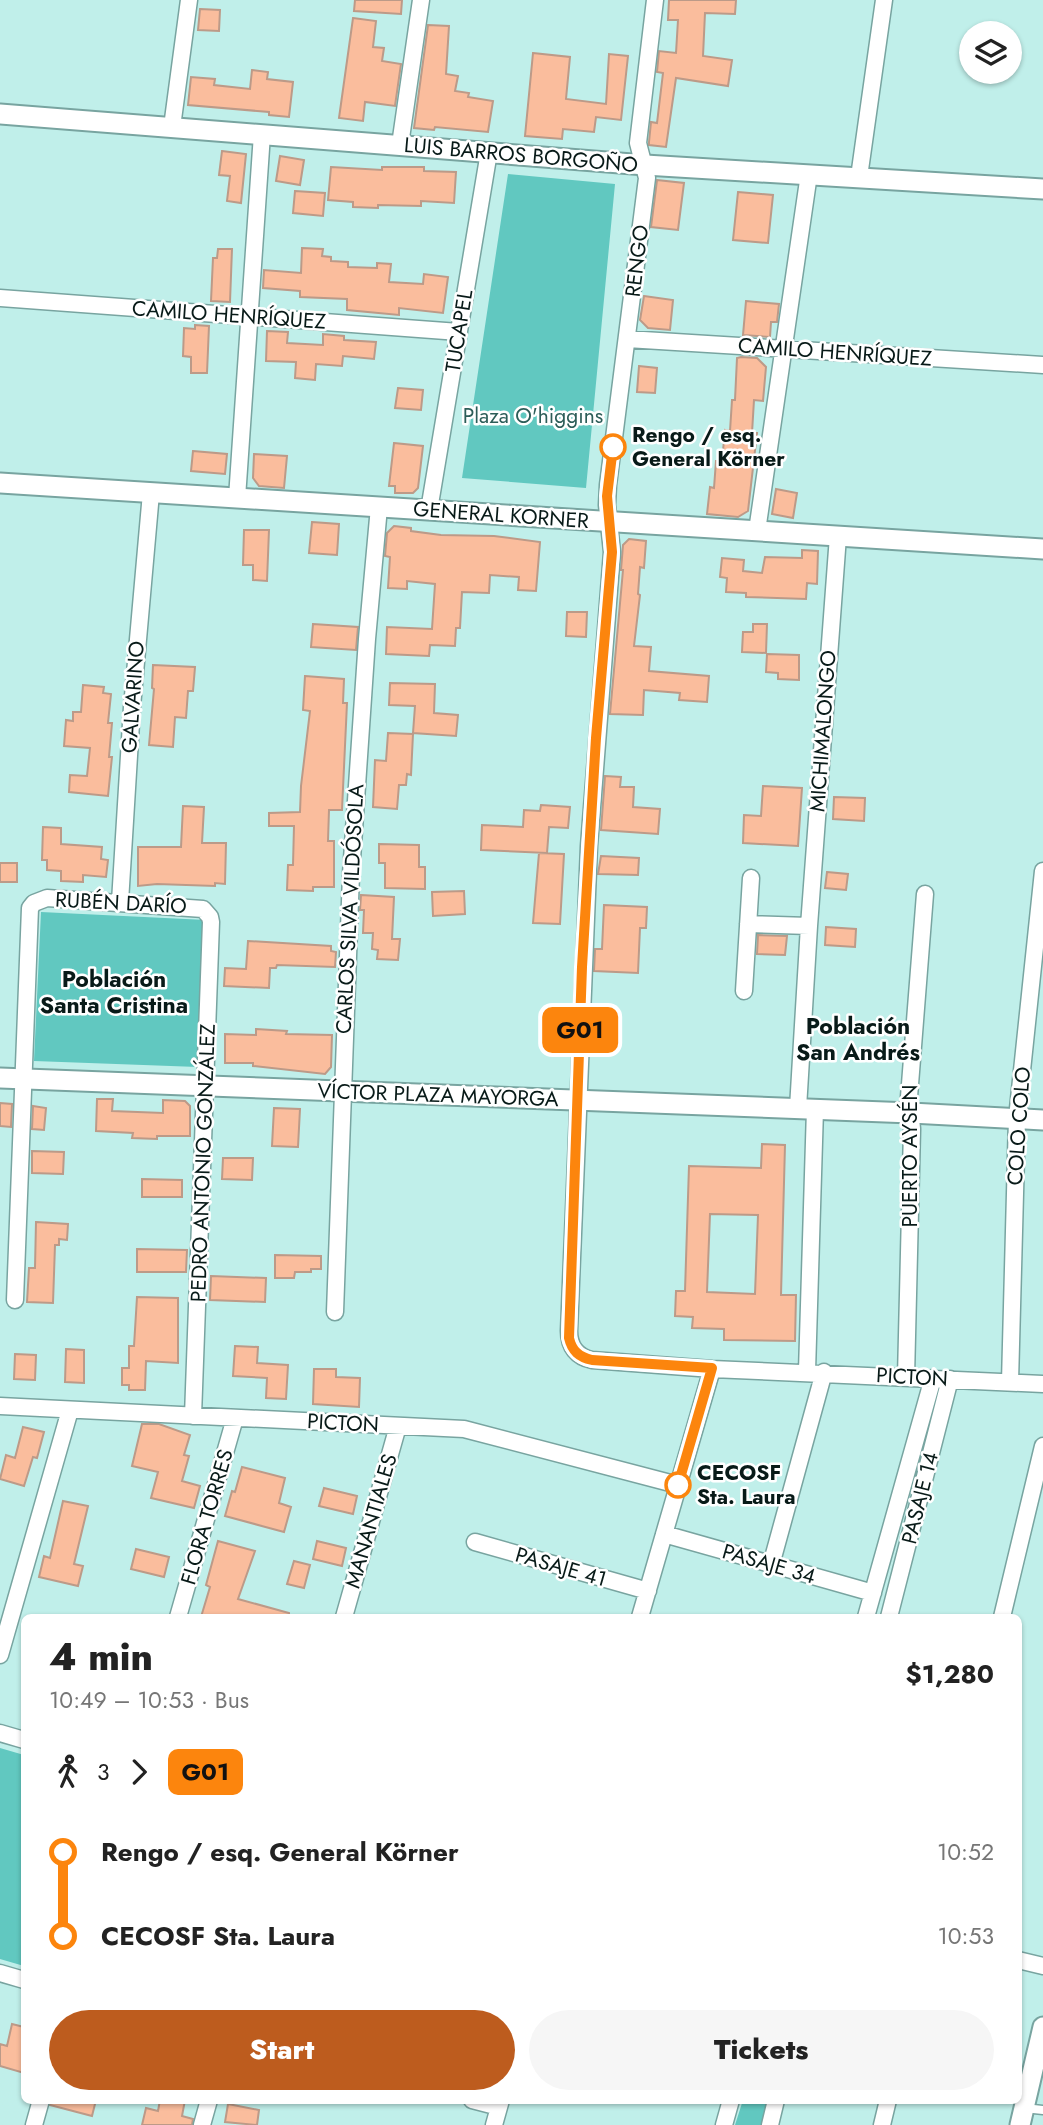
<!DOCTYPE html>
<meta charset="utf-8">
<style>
:root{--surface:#fff;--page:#f6f6f6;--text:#222;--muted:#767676;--accent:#bd5c1e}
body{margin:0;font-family:Jost,sans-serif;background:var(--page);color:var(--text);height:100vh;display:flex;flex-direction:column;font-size:26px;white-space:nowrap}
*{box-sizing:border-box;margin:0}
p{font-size:23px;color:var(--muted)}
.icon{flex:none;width:38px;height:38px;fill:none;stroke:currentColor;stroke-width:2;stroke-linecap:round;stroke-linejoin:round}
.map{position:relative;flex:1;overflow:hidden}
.sheet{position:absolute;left:21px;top:1614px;width:1001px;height:490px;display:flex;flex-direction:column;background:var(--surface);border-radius:10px;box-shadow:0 2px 5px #0004}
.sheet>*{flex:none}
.badge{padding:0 14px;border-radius:10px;font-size:24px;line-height:46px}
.tools{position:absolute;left:959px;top:21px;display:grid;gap:14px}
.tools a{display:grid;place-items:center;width:63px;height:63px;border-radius:50%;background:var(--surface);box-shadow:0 2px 5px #0004;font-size:35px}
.map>.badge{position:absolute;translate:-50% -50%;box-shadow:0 0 0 4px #fff}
.legs{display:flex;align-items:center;gap:10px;height:77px;padding:0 28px;font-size:23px}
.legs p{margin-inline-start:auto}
.overview{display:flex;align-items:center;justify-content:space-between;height:119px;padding:0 28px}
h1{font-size:38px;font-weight:800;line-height:52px}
.button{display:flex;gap:14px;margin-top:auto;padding:14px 28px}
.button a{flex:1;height:80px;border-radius:42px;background:var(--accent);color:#fff;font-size:28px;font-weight:800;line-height:80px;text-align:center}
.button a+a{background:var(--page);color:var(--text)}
ul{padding:0 28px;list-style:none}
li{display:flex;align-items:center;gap:24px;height:84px;font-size:26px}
li i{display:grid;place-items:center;width:10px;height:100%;margin:0 9px;background:currentColor}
li i::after{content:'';width:18px;height:18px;margin:-9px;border:5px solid;border-radius:50%;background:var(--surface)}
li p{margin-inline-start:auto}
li:first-child i{background:linear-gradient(#0000 50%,currentColor 0)}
li:last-child i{background:linear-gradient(currentColor 50%,#0000 0)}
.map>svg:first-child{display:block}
</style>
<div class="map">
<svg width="1043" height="2125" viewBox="0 0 1043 2125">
<rect width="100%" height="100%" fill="#c0efea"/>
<path fill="#61c8c0" d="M508 174 615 184 586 488 462 478Z
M41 912 206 920 198 1067 34 1061Z
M0 1748 24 1755V1966L0 1959Z
M743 2100H770L764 2125H735Z"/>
<path fill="#fabd9d" stroke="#bc9a88" stroke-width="2" fill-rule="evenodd" d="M355 0H402L401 14 354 11Z
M669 0H736L735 14 705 13 703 56 732 60 728 86 676 78 666 147 649 145V142L651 122 657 123 663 73 657 72 659 51 676 53 678 20H668Z
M200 9 220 10 219 31 198 30Z
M353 18 376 21 373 47 384 48 382 61 401 64 395 106 365 102 363 121 339 118Z
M428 25 449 26 446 74 458 76 455 91 469 93 468 97 493 101 488 132 435 127 434 130 414 128Z
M533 53 570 57 566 99 606 104 609 54 628 56 621 120 596 117 594 132 563 129 562 139 525 136Z
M252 70 268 72 267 79 293 82 289 117 269 115V112L188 105 191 77 215 79 214 85 250 89Z
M222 151 246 154 241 203 227 201 230 176 219 175Z
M280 156 304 160 300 185 276 181Z
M331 167 382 170V167H424V171L456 172 454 203 421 201V206L378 205V208L353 207V202L328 200Z
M657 180 684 183 678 230 651 227Z
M295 191 325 193 323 216 293 213Z
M738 192 773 195 768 243 733 240Z
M302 248 323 249 322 256 331 257V261L348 262V267L377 268V263L391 264 389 282 423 284 424 274 448 277 443 313 399 308V315L347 310V299L300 297V291L263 288 264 270 301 273Z
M218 249H232L230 302 211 301 213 258H217Z
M644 296 673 300 670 330 648 328 640 320Z
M746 301 779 304 777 322H771L770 337 743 335Z
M195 325 209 326 207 373H191V357L183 356 184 328 195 329Z
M267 331 288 332 287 343 323 345V334L344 336V340L376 342 374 359 343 356 342 366 316 364 315 380 295 378 296 362 266 361Z
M741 357 757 358 766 367 763 401 754 400 752 433H757L748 511 738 517 707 514 710 487 714 488 716 461H722L725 430 730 431 732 400H735L737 358Z
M639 366 657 368 655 393 637 392Z
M398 388 423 390 421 410 395 408Z
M394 443 423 446 418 488 413 493H395V486H389Z
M193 451 227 454 225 474 191 471Z
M254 454 287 456 284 488 259 486 253 478Z
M776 489 797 493 793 518 772 514Z
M312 522 339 524 337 555 309 553Z
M394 526 411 528V531L441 535 494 536 540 542 536 591 518 590 519 577 490 575 489 593 462 592 460 628H456L455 646 430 645 429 656 386 654 387 627 432 629 435 584 407 581V589L388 588 390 557 385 556 387 533Z
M244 530H269L267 581 253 580V565H243Z
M629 539 646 541 644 568 640 567 638 594 640 595 634 646 651 647 649 671 709 676 707 702 679 700 680 693 644 690 643 715 610 714 623 570H621L623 545Z
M802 550 818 551 817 584 807 583 806 599 746 597V593L726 592 727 578 720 577 722 558 744 560 743 571 762 573 765 557 802 558Z
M567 612H587L586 637 566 636Z
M313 624 358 627 356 650 311 647Z
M753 624H767L766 653 742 652 743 632H753Z
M767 654 799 655V680L778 679V673L766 672Z
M153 665 195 667 193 691H188L186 718 175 717 173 747 149 745 154 689 152 688Z
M305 676 344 679 343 703H347L342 810H329L328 841H334V887H313V891L287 890 288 865H293L294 826H269V813L300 812 301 786 310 711 303 710Z
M390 683 435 684 434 713 458 715 456 736 413 733 415 706 389 705Z
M83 685 104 687 103 693 111 694 108 723H112L109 757H112L108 796 69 792 70 775 87 776 90 748 64 746 66 720 73 721V712H81Z
M388 733 413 734 411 775 407 774 406 785H399L397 809 373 807 375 760 386 761Z
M605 776 621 777 620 787H634L633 807 660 809 658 834 601 830Z
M763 786 802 788 798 846 743 843 744 815 761 816Z
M834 797 865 798 864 821 833 819Z
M541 805 570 807 568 828 549 827 547 853 481 850 482 825 523 827 524 810 540 811Z
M183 806 204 807 202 843H226L225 884 215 883V886L157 884 138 886V847H181Z
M43 827 61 828V844L102 847 101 859 108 860 106 877 83 875V882L61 881V871L47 870V860H42Z
M379 844 419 845V867H425V889L385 888V863H379Z
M539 853 564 854 560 924 533 923Z
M601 856 639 858 638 875 598 874Z
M0 863H17V882H0Z
M827 872 848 874 846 890 825 888Z
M464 891 465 914 433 916 432 892Z
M361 895 394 897 392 939H400L398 960 377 959 378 950 372 949 373 933H363L364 910H360Z
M604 905 647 907 646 928H640L638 973 594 971 595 949H602Z
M826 927 856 929 855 947 825 945Z
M758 935 787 936 785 955 757 954Z
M248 941 331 946V951L336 952 335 967 277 965 276 968H270L269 988 224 986 225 968 246 969Z
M256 1029 287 1031 286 1034 332 1035 331 1067 325 1074 253 1066V1063H225V1034L256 1035Z
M97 1099H113L112 1111 163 1113V1100L185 1101 190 1106V1136H157V1139L132 1138 133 1133 96 1131Z
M0 1103 12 1104 11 1127 0 1126Z
M33 1106 46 1108 44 1130 32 1129Z
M274 1108 300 1109 298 1147 272 1146Z
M762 1144 785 1145 781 1295H796L795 1341 724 1340V1329L692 1328 693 1317 675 1316 676 1291H685L689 1166 761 1168ZM710 1214 758 1215 755 1294 707 1292Z
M32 1151 64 1152 63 1174 32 1173Z
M223 1158H253L252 1180 222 1179Z
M142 1179 182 1180V1197H142Z
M36 1222 68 1224 67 1240 59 1239V1245H55L53 1303 27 1302 29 1268H35Z
M137 1249 187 1250 186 1272H137Z
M275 1255 321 1256V1269H311V1272H295L294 1278H275Z
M211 1276 266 1278 265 1302 210 1300Z
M137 1297 178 1298V1363L146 1361 145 1390H129V1385H122V1368H129V1346H134Z
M235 1346 258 1347 257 1363 288 1365 286 1399 266 1398 267 1378 233 1376Z
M66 1349 84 1350V1383L65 1382Z
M15 1354 36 1355 35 1380 14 1379Z
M314 1369H336V1377L360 1378 359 1407 313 1404Z
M142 1424H159L190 1435 184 1455 189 1456 182 1481 200 1486 194 1508 151 1498 158 1472 132 1466Z
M23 1427 44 1432 37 1458 33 1457 24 1486 0 1479 6 1455 15 1458Z
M242 1467 285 1478 279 1503 291 1507 284 1532 225 1516 232 1491 235 1492Z
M324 1488 357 1496 353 1514 319 1506Z
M63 1501 88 1506 74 1564 83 1566 78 1586 39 1577 44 1556 50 1558Z
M218 1541 255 1551 238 1599 289 1613V1617H201L210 1587 206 1585Z
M317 1541 346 1548 342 1566 313 1559Z
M136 1549 169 1557 164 1577 131 1569Z
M294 1561 310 1565 304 1588 287 1584Z
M12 2024 24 2027V2073L0 2066V2044L7 2046Z
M51 2100H96L92 2116 50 2105Z
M160 2100H185L182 2116 193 2119 192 2125H142L146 2108 158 2111Z
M228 2104 259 2110 257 2125 225 2122Z"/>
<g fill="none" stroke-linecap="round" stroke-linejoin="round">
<g stroke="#78a4a0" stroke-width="11">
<path id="service" d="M1024 2108 1043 2110"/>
</g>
<g stroke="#78a4a0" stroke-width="19">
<path id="minor" d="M655 0 638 143 647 178 608 485 607 505 612 552 589 846 569 1331C569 1347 577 1357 592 1360L712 1369 1043 1384
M172 127 189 0
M400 145 421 0
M859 177 884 0
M0 298 459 332
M627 339 1043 365
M237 498 262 134
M429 510 489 152
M757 531 809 174
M120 902 132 707 151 493
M748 924 809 926
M744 991 751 878
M798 1108 809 926 838 536
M15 1300 30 908 34 903 47 898 203 909 210 917 211 922 193 1416
M335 1312 351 874 367 639 379 507
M807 1371 815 1109
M906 1377 912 1129 909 1097 925 894
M1010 1382 1017 1118 1043 871
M0 1406 464 1429 678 1485
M664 1534 873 1593
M475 1542 648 1591
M771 1565 824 1372
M178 1617 235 1418
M344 1617 398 1426
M640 1617 712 1369
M866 1617 933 1378
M889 1617 950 1379
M1002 1617 1043 1446
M0 1655 70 1410
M0 1733 24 1740
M1018 1960 1043 1966
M0 1973 24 1980
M472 2100 499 2107
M34 2125 41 2100
M202 2125 209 2100
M494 2125 501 2100
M724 2125 731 2100
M770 2125 776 2100
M882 2125 888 2100"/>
</g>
<g stroke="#78a4a0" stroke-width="23">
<path id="tertiary" d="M0 114 645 165 1043 189
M0 483 1043 549
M0 1078 911 1113 1043 1120
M1020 2125 1043 2027"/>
</g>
<use href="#service" stroke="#fff" stroke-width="8"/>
<use href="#minor" stroke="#fff" stroke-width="16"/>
<use href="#tertiary" stroke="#fff" stroke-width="19"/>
</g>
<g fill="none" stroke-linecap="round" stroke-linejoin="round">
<g stroke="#fff" stroke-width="16">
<path id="line-1" d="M613 447 607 496 612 552 596 738 582 967 569 1338C572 1351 579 1357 592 1360L712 1368 678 1485"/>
</g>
<use href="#line-1" stroke="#fc850d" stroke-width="10"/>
</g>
<g fill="#fff" stroke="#fc850d" stroke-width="3.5">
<circle cx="613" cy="447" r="12"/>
<circle cx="678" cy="1485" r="12"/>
</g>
<g text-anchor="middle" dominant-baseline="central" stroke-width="5" stroke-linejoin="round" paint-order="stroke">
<g font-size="21" fill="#081a18" stroke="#fff">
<text transform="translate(521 155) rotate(5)">LUIS BARROS BORGOÑO</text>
<text transform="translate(637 261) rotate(-83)">RENGO</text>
<text transform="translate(229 315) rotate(4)">CAMILO HENRÍQUEZ</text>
<text transform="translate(459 331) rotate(-81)">TUCAPEL</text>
<text transform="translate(835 352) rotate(4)">CAMILO HENRÍQUEZ</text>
<text transform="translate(501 515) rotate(4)">GENERAL KORNER</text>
<text transform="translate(133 697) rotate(-86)">GALVARINO</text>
<text transform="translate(823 731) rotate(-86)">MICHIMALONGO</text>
<text transform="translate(121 903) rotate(3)">RUBÉN DARÍO</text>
<text transform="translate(350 909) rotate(-87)">CARLOS SILVA VILDÓSOLA</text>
<text transform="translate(438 1095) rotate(2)">VÍCTOR PLAZA MAYORGA</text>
<text transform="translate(1019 1126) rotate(-86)">COLO COLO</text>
<text transform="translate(910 1156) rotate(-90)">PUERTO AYSÉN</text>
<text transform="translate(203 1163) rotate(-88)">PEDRO ANTONIO GONZÁLEZ</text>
<text transform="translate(912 1377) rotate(3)">PICTON</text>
<text transform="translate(343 1423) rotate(3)">PICTON</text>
<text transform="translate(920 1498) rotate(-76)">PASAJE 14</text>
<text transform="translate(207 1517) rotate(-74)">FLORA TORRES</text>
<text transform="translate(371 1521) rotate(-74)">MANANTIALES</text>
<text transform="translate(769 1564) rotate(16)">PASAJE 34</text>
<text transform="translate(561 1567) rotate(16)">PASAJE 41</text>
</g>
<g font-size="21" fill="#2c5d58" stroke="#fff">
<text x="533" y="416">Plaza O'higgins</text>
</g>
<g font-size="21" font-weight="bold" fill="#081a18" stroke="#fff" text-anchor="start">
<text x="632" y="435">Rengo / esq.<tspan x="632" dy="24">General Körner</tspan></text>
<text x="697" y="1473">CECOSF<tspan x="697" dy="24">Sta. Laura</tspan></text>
</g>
<g font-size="23" font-weight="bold" fill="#081a18" stroke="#fff">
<text x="114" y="979">Población<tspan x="114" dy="26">Santa Cristina</tspan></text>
<text x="858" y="1026">Población<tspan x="858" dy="26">San Andrés</tspan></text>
</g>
</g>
</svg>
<div class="tools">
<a><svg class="icon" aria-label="layers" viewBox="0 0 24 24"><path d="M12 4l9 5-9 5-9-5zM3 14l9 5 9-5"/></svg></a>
</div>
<b class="badge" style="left:580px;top:1030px;background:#fc850d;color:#111">G01</b>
<section class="sheet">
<div class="overview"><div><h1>4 min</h1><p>10:49 – 10:53 · Bus</p></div><b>$1,280</b></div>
<div class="legs"><svg class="icon" aria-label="walk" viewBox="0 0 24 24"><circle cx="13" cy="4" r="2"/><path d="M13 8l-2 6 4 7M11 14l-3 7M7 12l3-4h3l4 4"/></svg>3<svg class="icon" aria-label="forward" viewBox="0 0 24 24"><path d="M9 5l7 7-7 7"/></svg><b class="badge" style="background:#fc850d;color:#111">G01</b></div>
<ul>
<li><i style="color:#fc850d"></i><b>Rengo / esq. General Körner</b><p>10:52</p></li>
<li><i style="color:#fc850d"></i><b>CECOSF Sta. Laura</b><p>10:53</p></li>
</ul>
<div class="button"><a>Start</a><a>Tickets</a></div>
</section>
</div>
